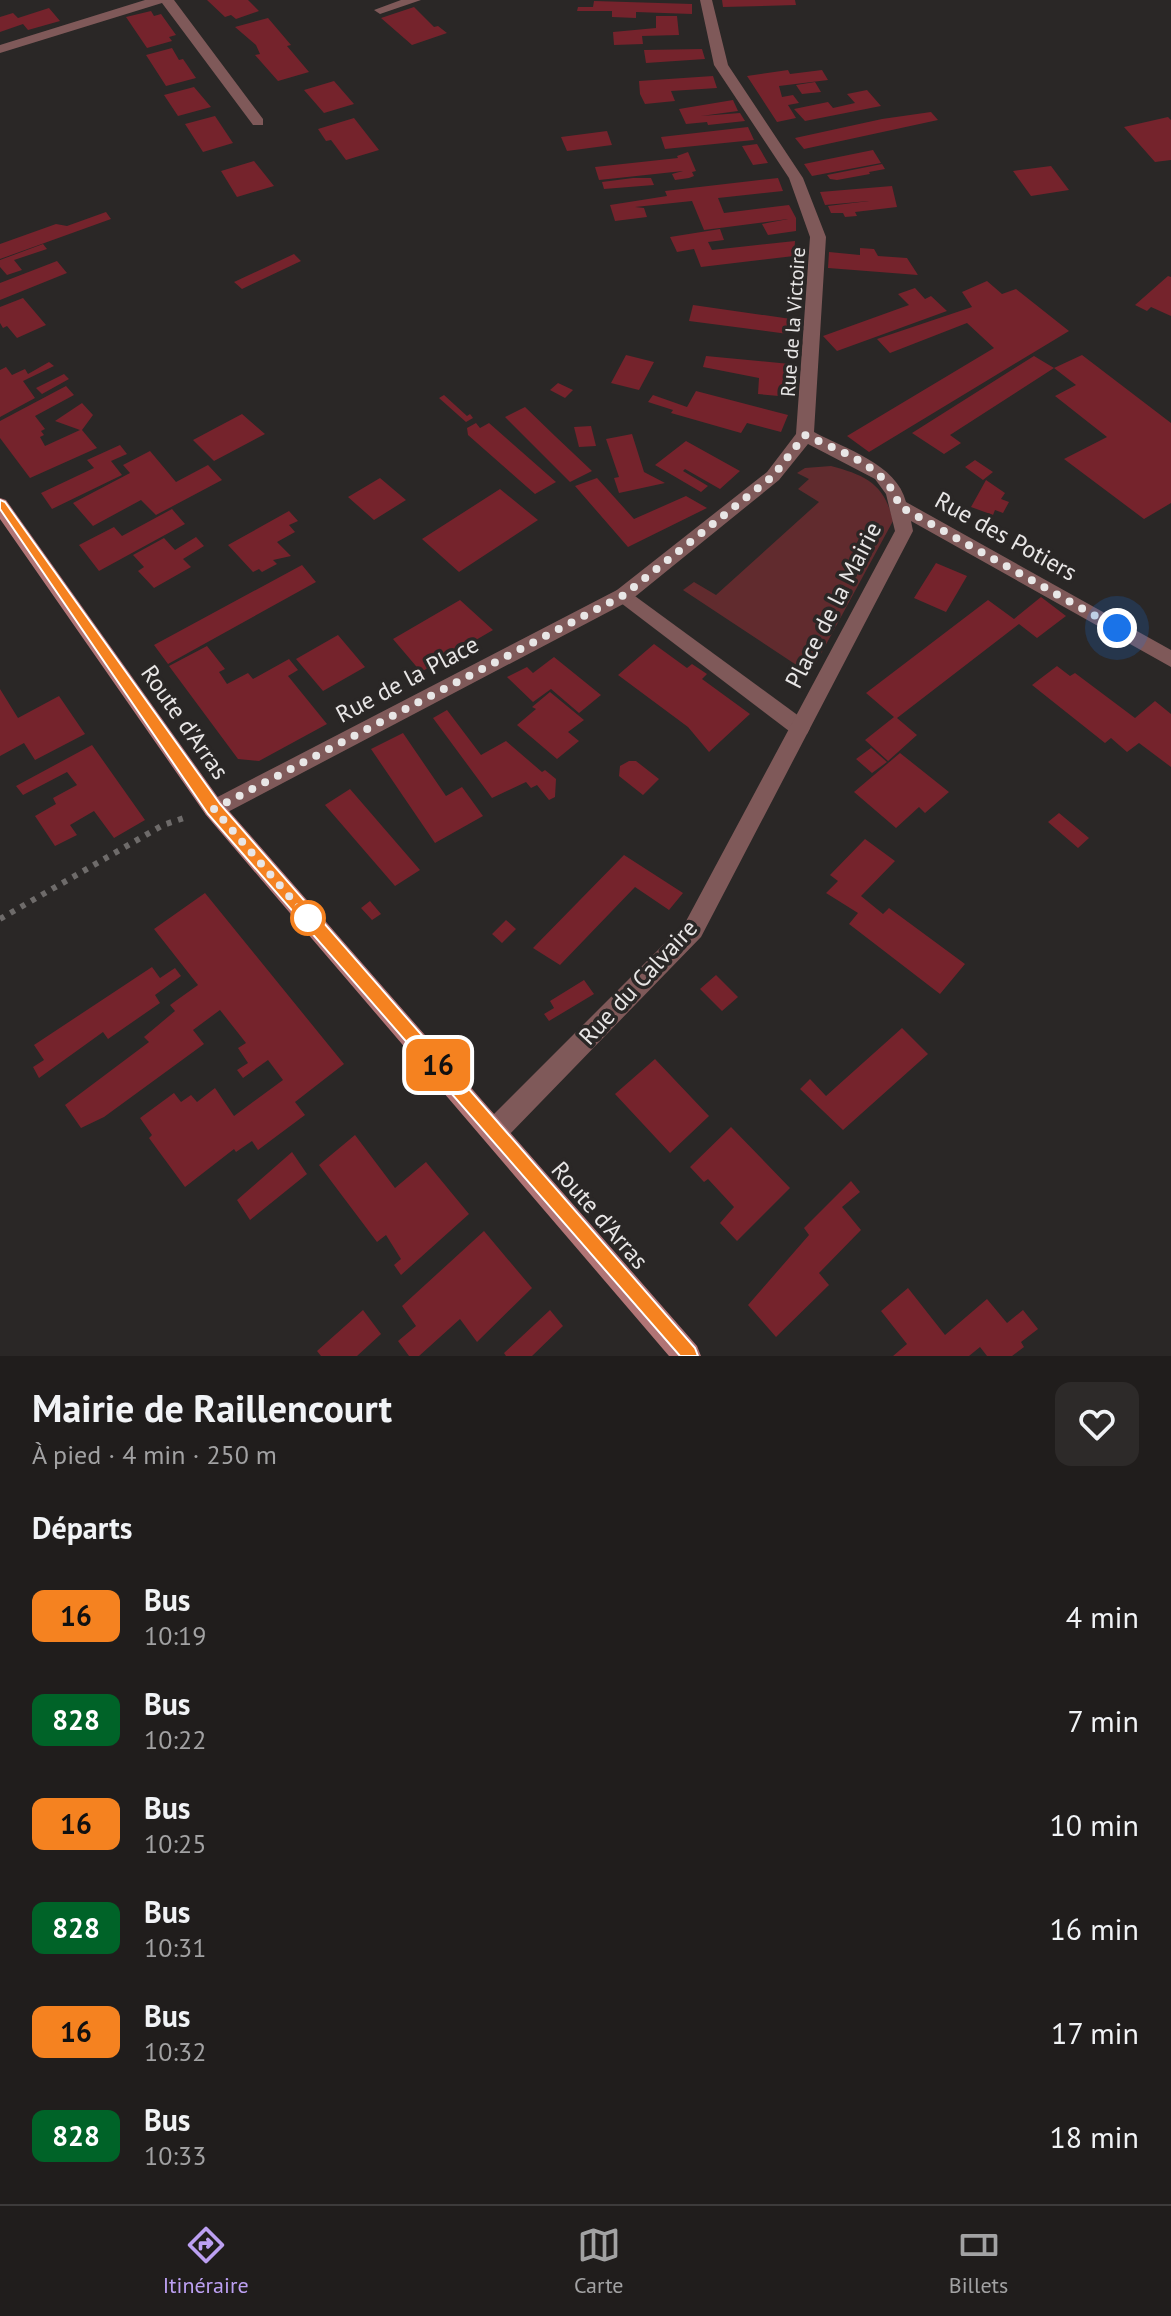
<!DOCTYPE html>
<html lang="fr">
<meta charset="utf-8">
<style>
:root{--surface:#201d1c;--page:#2d2a29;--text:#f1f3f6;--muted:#a2a2a3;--line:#3d3b3b;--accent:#bca0f2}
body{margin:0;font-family:"PT Sans",sans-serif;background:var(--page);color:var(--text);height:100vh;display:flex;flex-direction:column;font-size:30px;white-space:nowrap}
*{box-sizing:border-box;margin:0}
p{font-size:26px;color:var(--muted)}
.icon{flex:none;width:44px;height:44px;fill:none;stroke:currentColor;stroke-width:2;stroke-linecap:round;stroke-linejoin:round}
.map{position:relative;height:1356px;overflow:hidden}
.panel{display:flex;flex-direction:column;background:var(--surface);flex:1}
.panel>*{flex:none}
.badge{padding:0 16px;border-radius:12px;font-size:28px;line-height:52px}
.you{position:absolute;width:40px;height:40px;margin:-20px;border:6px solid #fff;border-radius:50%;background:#1a73e8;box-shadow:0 0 0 12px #1a73e833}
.map>.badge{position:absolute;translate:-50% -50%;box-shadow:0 0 0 4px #fff}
h2{padding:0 32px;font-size:30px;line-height:72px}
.round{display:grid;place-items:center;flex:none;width:84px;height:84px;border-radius:16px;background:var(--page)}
.summary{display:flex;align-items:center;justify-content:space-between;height:136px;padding:0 32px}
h1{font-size:38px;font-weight:600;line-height:60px}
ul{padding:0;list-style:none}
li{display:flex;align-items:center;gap:24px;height:104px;padding:0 32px}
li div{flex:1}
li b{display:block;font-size:30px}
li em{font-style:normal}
li .badge{min-width:88px;font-weight:700;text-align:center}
.tabs{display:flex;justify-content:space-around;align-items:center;height:112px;border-top:2px solid var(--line);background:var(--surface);font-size:22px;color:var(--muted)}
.tabs a{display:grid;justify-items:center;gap:4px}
.tabs .current{color:var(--accent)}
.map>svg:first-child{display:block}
</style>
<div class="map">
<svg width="1171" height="1356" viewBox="0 0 1171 1356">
<rect width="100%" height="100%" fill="#2a2726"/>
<path fill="#612b2e" d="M831 466C865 475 885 484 893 521L810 674 683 590 694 582 716 595 819 502 798 489 809 479 797 473 805 468Z"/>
<path fill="#75232c" d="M207 0H248L259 11 236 19 231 15 225 17Z
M722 0H795L796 5 723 7Z
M594 1 692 4V14L636 12V18L612 17V11H577L578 7H593Z
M414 7 434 27 438 26 447 33 412 45 381 18Z
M49 8 60 21 28 30 23 24 0 32V17L13 13 18 18Z
M151 11 154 16 161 14 176 35 169 37 172 41 147 48 126 17Z
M656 16H677L679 35 642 36 643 44 614 45 613 32 656 28Z
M268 18 291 45 287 46 309 72 278 81 255 55 260 54 256 45 235 27Z
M172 48 179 60 183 59 196 78 166 86 146 55Z
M702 49 705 59 646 63 644 50Z
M788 70 790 74 822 70 828 80 779 86 782 97 793 95 799 103 788 105 796 118 777 122 747 76Z
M713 76 717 88 671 91 675 101 645 104 640 94 639 81Z
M334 81 354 104 324 113 304 90Z
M815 82 821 92 802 94 796 85Z
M194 87 211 107 178 116 164 95Z
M867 90 881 106 805 121 794 109 828 102 833 108 855 103 847 94Z
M733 100 738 111 701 116 740 113 745 121 708 125 707 122 686 124 679 109Z
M931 112 938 120 804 149 795 138 882 119Z
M215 116 233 143 203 152 185 124Z
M1168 117 1171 120V160L1155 162 1124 127Z
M354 118 379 150 346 160 331 140 326 141 318 129Z
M748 127 754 140 665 149 661 137Z
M607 131 612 145 567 151 561 137Z
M757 144 768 163 753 165 742 146Z
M873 150 881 163 812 176 804 164Z
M688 152 696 171 692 172 694 176 689 178 675 180 672 174 683 171 599 180 595 167 678 158 677 156Z
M254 161 274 186 237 197 221 171Z
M882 164 885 169 869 172 870 174 837 180 830 179 827 175Z
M1051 166 1069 190 1031 196 1013 171Z
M633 178H651L654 185 604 189 602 182Z
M778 178 783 191 718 198 724 213 789 205 796 218V231L768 235 762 224 788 219 704 230 692 201 635 207 644 208 647 217 615 221 610 205 667 196 665 191Z
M892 186 897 207 855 212 857 216 845 217 843 213H831L828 206 869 201 825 205 820 192Z
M106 212 111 219 0 259V244L56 224 67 226Z
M720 229 724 240 708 242 712 250 795 241 794 256 701 267 694 249 677 252 670 237Z
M43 244 47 249 14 260 22 270 7 275 0 267V260Z
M860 248 874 249 878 256 907 258 918 275 828 268 829 252 860 255Z
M294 254 301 261 242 289 234 282Z
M57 261 67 273 0 300V283Z
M1168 276 1171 277V316L1151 307 1147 311 1135 305Z
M987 281 1002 294 1016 289 1069 331 869 452 847 436 994 348 967 323 890 353 877 339 972 307 962 292Z
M915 288 925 299 931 296 947 311 837 351 823 336 909 305 898 294Z
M23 298 46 325 17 338 7 326 3 328 0 323V307Z
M693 305 791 319 788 334 689 321Z
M626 355 654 362 639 390 611 383Z
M1082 355 1171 423V503L1144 519 1064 459 1107 437 1055 396 1076 385 1054 368Z
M706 356 790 364V397L758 394 759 378 703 367Z
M1034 356 1054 368 950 435 961 443 944 454 912 433Z
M49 362 54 366 23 381 35 398 0 417V370L6 367 12 375 25 369 28 374Z
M64 374 69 379 42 394 36 388Z
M558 383 573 390 565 398 550 390Z
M66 386 74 395 35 416 45 429 41 431 44 435 40 437 45 446 80 430 55 421 82 403 93 415 82 430 97 448 30 478 0 438V421Z
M696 391 788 415 781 432 747 423 741 433 671 413 673 410 648 402 653 395 687 407Z
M444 395 467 416 470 414 473 418 466 422 439 398Z
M525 407 555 436 592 471 570 482 505 417Z
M242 414 265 434 214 461 193 440Z
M476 423 480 428 489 423 556 482 535 494 468 435 467 428Z
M591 426 596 446 579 447 574 427Z
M632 434 644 472 665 483 619 493 614 478 619 477 606 439Z
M686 441 740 471 720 489 685 469 683 471 708 486 701 492 655 465Z
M120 445 127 454 111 461 122 475 52 509 41 493 94 468 87 460Z
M150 451 176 482 208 465 222 480 156 515 141 500 93 526 73 503 130 473 123 465Z
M975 460 993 472 983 480 965 467Z
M380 478 406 500 374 520 348 497Z
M597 478 634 519 686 496 707 508 628 547 575 486Z
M986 480 1005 493 1001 499 1009 502 1003 513 995 510 993 515 971 507Z
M500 489 538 520 459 572 422 539Z
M172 509 185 524 99 571 79 545 114 527 122 536Z
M289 511 298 521 289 525 295 532 277 542 291 556 273 560 277 564 262 572 259 569 253 572 228 545Z
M196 537 204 546 183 559 191 567 154 588 138 571 144 567 133 555 164 538 175 550Z
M936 563 967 576 946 612 914 598Z
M302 565 316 582 168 664 154 645Z
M1041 597 1066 616 1037 638 1019 624 897 718 917 735 888 761 865 740 894 717 866 693 988 600 1014 619Z
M460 600 493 630 421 672 393 639Z
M338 635 365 667 323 691 296 659Z
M654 644 687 668 692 664 707 674 702 679 750 714 709 752 688 727 618 675Z
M207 646 225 669 219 672 227 684 248 673 253 679 289 659 298 670 288 676 327 724 259 761 238 759 169 666Z
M554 657 601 695 579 713 551 689 533 702 507 677 527 667 533 673Z
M1057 666 1070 676 1075 673 1135 718 1155 701 1171 714V767L1139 743 1127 752 1111 738 1105 743 1032 685Z
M0 689 18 718 59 696 85 734 35 760 24 743 0 756Z
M550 692 584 720 568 732 579 741 557 759 517 725 536 709 532 707Z
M447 710 481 755 506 741 542 772 545 770 556 779 555 797 549 800 537 785 531 788 526 782 492 798 433 718Z
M403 733 446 796 462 787 483 816 435 843 371 749Z
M92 745 145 820 114 838 94 811 70 825 77 835 55 846 35 816 56 804 53 798 77 785 67 772 23 795 16 786Z
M871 748 887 762 872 773 856 759Z
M900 753 949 792 925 813 919 807 896 828 854 792Z
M629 761H636L659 779 643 795 619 776 620 766Z
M350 789 420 870 395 886 325 805Z
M1059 813 1089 838 1078 848 1048 822Z
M865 839 895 861 861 896 883 914 889 908 965 964 940 994 849 924 858 913 826 893 838 881 830 875Z
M624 855 683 893 669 910 635 887 560 965 533 948Z
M205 893 344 1064 295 1102 305 1115 258 1150 252 1141 236 1152 234 1149 185 1187 149 1138 152 1135 140 1118 174 1093 181 1102 191 1095 197 1102 215 1088 234 1116 283 1080 268 1060 243 1078 237 1070 248 1063 238 1048 246 1043 220 1010 193 1030 204 1044 104 1117 81 1128 65 1105 149 1042 144 1037 175 1011 170 1005 198 985 154 929Z
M370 901 381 914 372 920 361 908Z
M506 920 516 929 502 943 492 934Z
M152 967 160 978 175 968 181 976 155 995 160 1003 108 1039 103 1032 39 1078 33 1067 44 1060 34 1045Z
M716 975 738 997 722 1011 700 989Z
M584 980 594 994 549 1021 544 1014 554 1008 550 1001Z
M902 1028 928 1054 843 1130 800 1089 810 1079 826 1096Z
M655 1059 709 1116 670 1153 615 1094Z
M731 1127 790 1188 737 1241 720 1223 734 1207 708 1179 704 1182 690 1167Z
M355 1135 395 1188 426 1162 469 1214 401 1275 394 1265 401 1259 386 1235 377 1242 319 1165Z
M292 1152 307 1174 250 1220 237 1200Z
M851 1181 860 1192 842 1207 861 1230 819 1273 829 1285 776 1337 748 1305 809 1235 804 1228Z
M484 1231 532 1288 477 1342 460 1319 419 1356H409L398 1341 416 1326 402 1306Z
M908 1288 945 1335 987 1299 1007 1323 1023 1310 1038 1329 1021 1342 1024 1347 1012 1356H987L980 1347 969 1356H893L907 1344 881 1311Z
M363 1310 381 1334 357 1356H321L317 1351Z
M550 1310 563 1326 532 1356H506L504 1353Z"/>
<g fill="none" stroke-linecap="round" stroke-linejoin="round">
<path stroke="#6e6b6a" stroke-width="6" stroke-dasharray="5 7" stroke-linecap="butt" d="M0 919 163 825 187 817"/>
<path fill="#7f5959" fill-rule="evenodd" d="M624 588 807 722 810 728 807 734 800 736 793 734 617 600 614 595 617 590Z"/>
<path fill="#7f5959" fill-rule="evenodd" d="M145 0H174L263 119V125H253L162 3 0 53V45Z
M401 0H421L380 14 374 10Z
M700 0H712L728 65 803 178 826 237 814 432C845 449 897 464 906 502L1171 650V667L911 521 913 531 701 937 504 1140 495 1143 486 1140 483 1131 486 1122 685 923 895 531 886 494 875 479 808 444 779 480 631 600 222 815 214 818 206 815 203 809 206 803 617 590 767 472 796 434 810 237 789 178 714 65Z"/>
<path fill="#b17475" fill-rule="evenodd" d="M0 498 6 500 222 803 697 1346 701 1356H669L206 815 0 519Z"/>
</g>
<path fill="#f58220" stroke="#fff" stroke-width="2" d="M0 500 5 502 220 804 695 1348 698 1356H680L208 814 0 509Z"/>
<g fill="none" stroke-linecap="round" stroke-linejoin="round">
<path stroke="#e8e6e6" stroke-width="8" stroke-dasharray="0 14.4" d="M308 918 214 809 624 595 773 476 805 435C839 451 889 467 899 506L1117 628"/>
</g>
<circle fill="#fff" stroke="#f58220" stroke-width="4" cx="308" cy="918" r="16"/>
<g text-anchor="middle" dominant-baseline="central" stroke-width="7" stroke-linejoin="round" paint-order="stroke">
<g font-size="20" fill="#e8e6e6" stroke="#2a2726">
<text transform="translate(793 322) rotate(-86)">Rue de la Victoire</text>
</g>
<g font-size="24" fill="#e8e6e6" stroke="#2a2726">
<text transform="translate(1006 536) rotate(29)">Rue des Potiers</text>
<text transform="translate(833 605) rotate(-63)">Place de la Mairie</text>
<text transform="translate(407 679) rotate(-28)">Rue de la Place</text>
<text transform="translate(185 722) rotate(55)">Route d'Arras</text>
<text transform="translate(638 982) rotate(-47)">Rue du Calvaire</text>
<text transform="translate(600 1215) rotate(49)">Route d'Arras</text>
</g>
</g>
</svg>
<div class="you" style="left:1117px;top:628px"></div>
<b class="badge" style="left:438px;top:1065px;background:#f58220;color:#111">16</b>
</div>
<section class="panel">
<div class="summary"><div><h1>Mairie de Raillencourt</h1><p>À pied · 4 min · 250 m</p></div><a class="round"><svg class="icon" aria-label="heart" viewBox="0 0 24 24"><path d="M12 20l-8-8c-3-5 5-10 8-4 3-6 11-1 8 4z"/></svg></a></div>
<h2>Départs</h2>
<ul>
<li><span class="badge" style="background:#f58220;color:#111">16</span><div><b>Bus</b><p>10:19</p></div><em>4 min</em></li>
<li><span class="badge" style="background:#006328;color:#fff">828</span><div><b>Bus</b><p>10:22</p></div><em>7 min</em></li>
<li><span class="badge" style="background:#f58220;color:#111">16</span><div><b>Bus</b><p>10:25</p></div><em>10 min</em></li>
<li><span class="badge" style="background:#006328;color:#fff">828</span><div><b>Bus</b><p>10:31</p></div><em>16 min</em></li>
<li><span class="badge" style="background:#f58220;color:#111">16</span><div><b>Bus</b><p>10:32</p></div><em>17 min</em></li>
<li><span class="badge" style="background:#006328;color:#fff">828</span><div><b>Bus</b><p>10:33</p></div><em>18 min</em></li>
</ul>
</section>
<nav class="tabs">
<a class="current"><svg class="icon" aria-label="directions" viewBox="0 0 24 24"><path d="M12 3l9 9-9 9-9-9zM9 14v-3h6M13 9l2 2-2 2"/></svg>Itinéraire</a>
<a><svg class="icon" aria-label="map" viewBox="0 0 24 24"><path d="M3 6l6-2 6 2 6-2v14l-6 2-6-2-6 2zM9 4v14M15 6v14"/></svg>Carte</a>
<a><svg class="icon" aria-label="tickets" viewBox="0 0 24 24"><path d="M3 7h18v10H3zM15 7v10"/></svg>Billets</a>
</nav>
